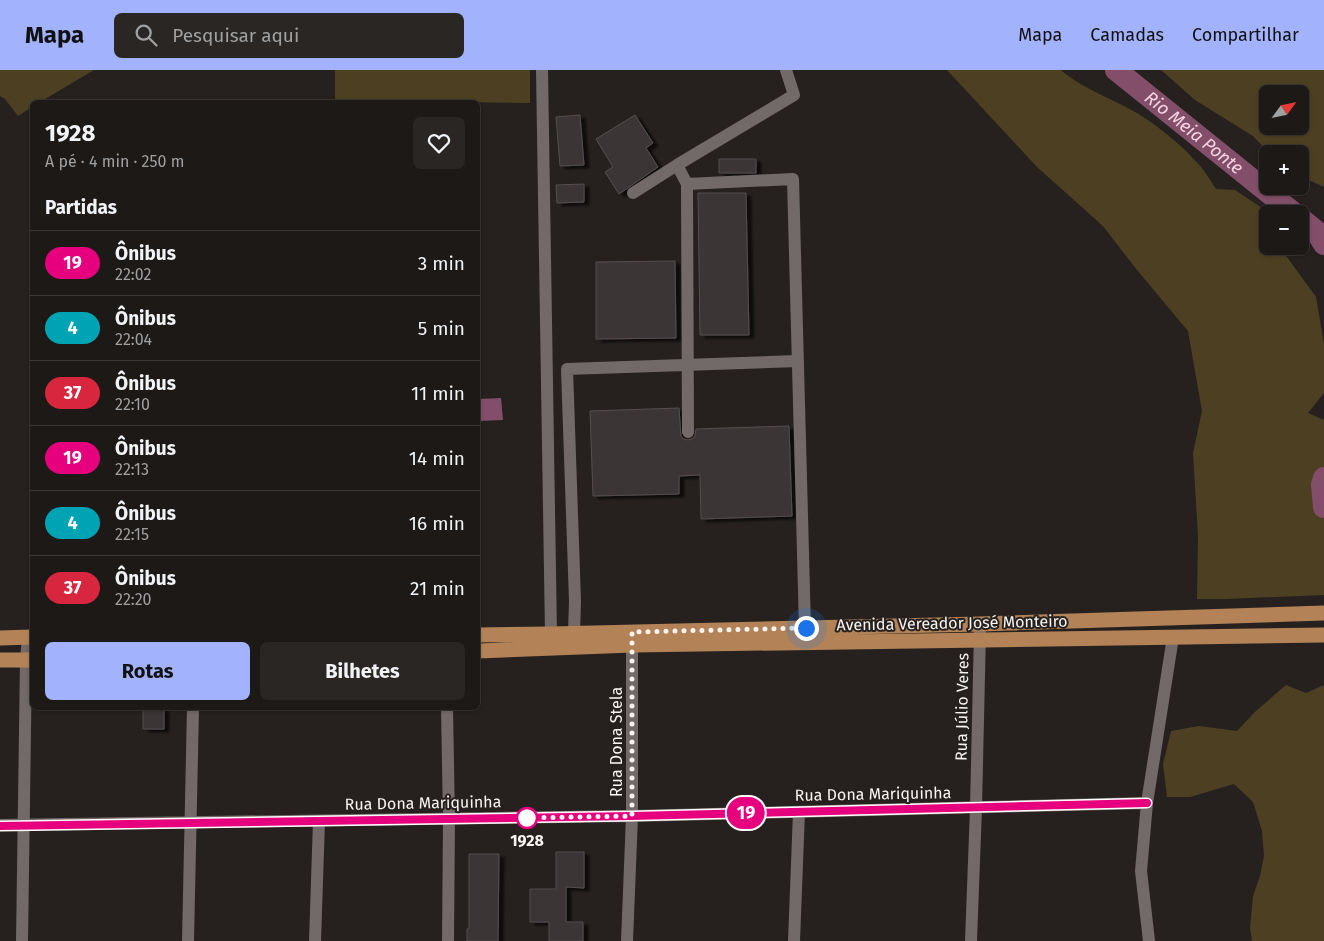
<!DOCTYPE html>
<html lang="pt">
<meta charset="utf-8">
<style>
:root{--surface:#1c1917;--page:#292624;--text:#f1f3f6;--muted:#a0a0a1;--line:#3a3836;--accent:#a2b2fd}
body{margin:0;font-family:"Fira Sans",sans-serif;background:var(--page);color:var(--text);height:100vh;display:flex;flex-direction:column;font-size:19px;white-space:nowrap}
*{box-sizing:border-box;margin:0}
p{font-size:16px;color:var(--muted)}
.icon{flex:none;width:28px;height:28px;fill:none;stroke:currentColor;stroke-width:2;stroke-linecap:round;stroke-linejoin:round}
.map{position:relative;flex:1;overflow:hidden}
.drawer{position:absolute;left:30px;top:30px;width:450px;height:610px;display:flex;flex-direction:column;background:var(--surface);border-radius:8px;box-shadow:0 1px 4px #0004,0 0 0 1px var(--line)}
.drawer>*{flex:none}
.badge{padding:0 10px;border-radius:16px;font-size:18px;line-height:32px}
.needle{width:32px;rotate:57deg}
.fabs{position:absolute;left:1259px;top:15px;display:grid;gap:10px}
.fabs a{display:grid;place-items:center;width:50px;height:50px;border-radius:8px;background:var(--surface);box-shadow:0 1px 4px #0004,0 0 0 1px var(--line);font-size:25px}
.you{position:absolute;width:25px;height:25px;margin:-12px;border:4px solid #fff;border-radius:50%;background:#1a73e8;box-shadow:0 0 0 8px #1a73e833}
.map>.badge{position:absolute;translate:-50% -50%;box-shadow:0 0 0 2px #fff}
h2{padding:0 15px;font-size:19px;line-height:45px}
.round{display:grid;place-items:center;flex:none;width:52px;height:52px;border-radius:8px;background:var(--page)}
.headline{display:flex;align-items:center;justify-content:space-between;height:85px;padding:0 15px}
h1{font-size:24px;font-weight:700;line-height:38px}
.primary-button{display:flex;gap:10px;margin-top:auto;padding:10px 15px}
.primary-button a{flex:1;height:58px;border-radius:8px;background:var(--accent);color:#111;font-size:20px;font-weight:700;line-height:58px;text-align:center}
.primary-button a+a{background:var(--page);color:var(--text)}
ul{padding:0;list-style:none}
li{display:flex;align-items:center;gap:15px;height:65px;padding:0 15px;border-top:1px solid var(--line)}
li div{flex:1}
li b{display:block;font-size:19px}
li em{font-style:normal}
li .badge{min-width:55px;font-weight:700;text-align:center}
header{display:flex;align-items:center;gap:30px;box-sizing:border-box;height:70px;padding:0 25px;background:var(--accent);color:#111}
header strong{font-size:24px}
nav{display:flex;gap:28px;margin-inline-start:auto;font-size:18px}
.search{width:350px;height:45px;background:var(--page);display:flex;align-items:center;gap:12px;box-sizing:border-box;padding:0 18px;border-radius:8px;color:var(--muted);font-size:19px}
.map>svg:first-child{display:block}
</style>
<header>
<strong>Mapa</strong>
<div class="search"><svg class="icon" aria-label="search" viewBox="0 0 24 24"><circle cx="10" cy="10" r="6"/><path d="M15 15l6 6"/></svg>Pesquisar aqui</div>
<nav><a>Mapa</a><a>Camadas</a><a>Compartilhar</a></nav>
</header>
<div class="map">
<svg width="1324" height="871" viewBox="0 0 1324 871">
<defs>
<filter id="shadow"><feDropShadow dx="5" dy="3" stdDeviation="1" flood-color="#0009"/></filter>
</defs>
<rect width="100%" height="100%" fill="#26211f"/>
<path fill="#4d4022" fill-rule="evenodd" d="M0 0H94L40 32H32V37L18 46 5 29 0 26Z
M335 0H530V33L335 30Z
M947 0H1061C1084 20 1114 29 1140 45 1161 58 1186 79 1201 97 1207 104 1211 112 1216 119L1235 120 1265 140 1263 155 1267 161 1268 176H1279L1316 227 1324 274V323L1308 343 1324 350V525L1226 529H1197L1198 465 1193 383 1202 341 1188 261 1137 200 1103 156 1037 97Z
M1161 0H1324V117L1300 106V84H1270L1253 66 1195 30ZM1268 24H1300V56H1268Z
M1286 615 1306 623 1324 615V871H1252L1250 858 1253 826 1260 806 1264 786 1262 761 1253 732 1234 714 1190 727H1167L1163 694 1171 661 1199 656 1237 661 1256 641Z"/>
<path fill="#834e69" d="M501 328 503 350 478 351V329Z"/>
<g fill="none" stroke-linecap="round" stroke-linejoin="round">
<g stroke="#834e69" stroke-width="22">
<path id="s1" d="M1116 0 1295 144"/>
<path d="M1300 148 1316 161 1324 174"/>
<path d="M1324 408 1322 415 1324 437"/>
</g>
</g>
<path fill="#3b3536" stroke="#554e4f" filter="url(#shadow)" d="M580 45 584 95 560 96 556 47Z
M635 45 653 73 646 78 658 97 619 124 605 102 613 97 596 69Z
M719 89H756V103H719Z
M584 114V132L557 133 556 115Z
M698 123H746L749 265H700Z
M675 191 676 268 596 269V192Z
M679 338 681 366 684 369 688 370 692 369 695 366 696 359 789 356 792 446 701 449 700 405 679 406V424L593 426 590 341Z
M143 638H164V659H143Z
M556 782H584V818L566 817V852H583V871H549V852H530V819H556Z
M469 784H499L498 871H467V859H469Z"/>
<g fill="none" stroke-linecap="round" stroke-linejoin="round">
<path stroke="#716a68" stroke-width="12" d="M542 0 551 564
M677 95 687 114 688 362
M687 114 793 109 805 558
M633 123 677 95 794 25 786 0
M574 563 575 531 567 299 798 291
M447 638 449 749 448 871
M0 755 632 746 1147 733
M22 871 26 590 28 567
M188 871 193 638
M315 871 319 751
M627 871 632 746V566
M794 871 799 742
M971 871 976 738 980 561
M1149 871 1141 801 1147 733 1173 567"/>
<path stroke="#b38357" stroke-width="15" d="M478 565 551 564 980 554 1324 543
M0 568 32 567
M478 581 633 575 1324 565
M0 590H32"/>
</g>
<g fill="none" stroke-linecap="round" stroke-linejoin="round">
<g stroke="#fff" stroke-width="11">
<path id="line" d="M0 756 632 746 1147 733"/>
</g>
<use href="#line" stroke="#e6007e" stroke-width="8"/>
<path stroke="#f7f4f2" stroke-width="5" stroke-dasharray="0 9" d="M527 748H522L632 746V562L806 558"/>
</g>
<circle fill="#fff" stroke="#e6007e" stroke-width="2.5" cx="527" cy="748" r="10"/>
<g text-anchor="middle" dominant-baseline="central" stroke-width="4" stroke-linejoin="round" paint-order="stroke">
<g font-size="16" fill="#f7f4f2" stroke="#26211f">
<text transform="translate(952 553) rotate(-1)">Avenida Vereador José Monteiro</text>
<text transform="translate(962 637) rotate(-89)">Rua Júlio Veres</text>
<text transform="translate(616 672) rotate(-90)">Rua Dona Stela</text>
<text transform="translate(873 724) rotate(-1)">Rua Dona Mariquinha</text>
<text transform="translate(423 733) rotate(-1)">Rua Dona Mariquinha</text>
</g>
<g font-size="16" font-weight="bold" fill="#f7f4f2" stroke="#26211f">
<text x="527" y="770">1928</text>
</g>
<g font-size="18" font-style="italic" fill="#f6d3e3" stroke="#26211f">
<text stroke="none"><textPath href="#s1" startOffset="100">Rio Meia Ponte</textPath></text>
</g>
</g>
</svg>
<div class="fabs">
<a><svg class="needle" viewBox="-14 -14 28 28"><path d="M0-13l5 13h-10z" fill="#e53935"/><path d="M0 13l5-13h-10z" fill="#a0a0a1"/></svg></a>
<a>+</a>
<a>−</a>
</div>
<div class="you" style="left:806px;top:558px"></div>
<b class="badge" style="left:746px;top:743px;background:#e6007e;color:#fff">19</b>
<section class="drawer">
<div class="headline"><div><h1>1928</h1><p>A pé · 4 min · 250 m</p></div><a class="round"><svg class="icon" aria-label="heart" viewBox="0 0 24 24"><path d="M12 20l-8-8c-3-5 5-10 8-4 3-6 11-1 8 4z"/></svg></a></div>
<h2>Partidas</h2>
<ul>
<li><span class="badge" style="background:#e6007e;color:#fff">19</span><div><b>Ônibus</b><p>22:02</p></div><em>3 min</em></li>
<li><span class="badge" style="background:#00a3b4;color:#fff">4</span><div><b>Ônibus</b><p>22:04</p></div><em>5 min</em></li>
<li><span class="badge" style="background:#d7263d;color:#fff">37</span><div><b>Ônibus</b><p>22:10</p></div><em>11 min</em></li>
<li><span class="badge" style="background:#e6007e;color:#fff">19</span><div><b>Ônibus</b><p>22:13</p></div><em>14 min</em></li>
<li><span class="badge" style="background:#00a3b4;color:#fff">4</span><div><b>Ônibus</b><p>22:15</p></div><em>16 min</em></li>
<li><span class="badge" style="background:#d7263d;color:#fff">37</span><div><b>Ônibus</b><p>22:20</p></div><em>21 min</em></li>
</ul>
<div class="primary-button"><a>Rotas</a><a>Bilhetes</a></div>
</section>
</div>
